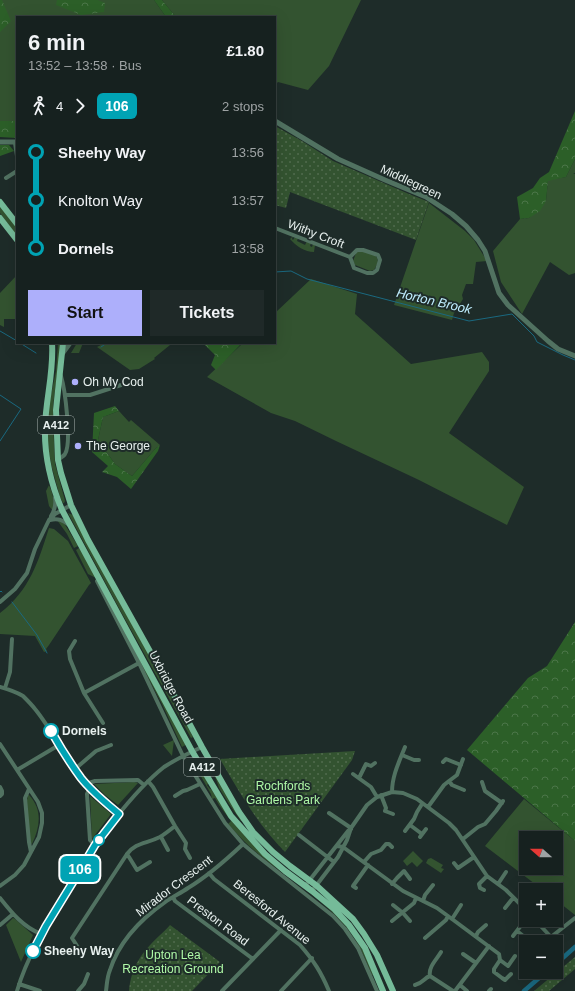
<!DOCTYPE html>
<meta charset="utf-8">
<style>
:root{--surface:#16211f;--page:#1f2928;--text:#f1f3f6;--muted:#9ea3a4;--line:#353e3d;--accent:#adaffb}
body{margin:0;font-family:Helvetica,sans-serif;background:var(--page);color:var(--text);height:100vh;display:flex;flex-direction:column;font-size:15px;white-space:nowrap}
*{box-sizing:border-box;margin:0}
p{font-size:13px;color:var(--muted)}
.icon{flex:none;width:22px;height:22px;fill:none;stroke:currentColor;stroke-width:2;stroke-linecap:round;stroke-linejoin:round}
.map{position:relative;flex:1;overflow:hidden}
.side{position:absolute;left:16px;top:16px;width:260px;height:328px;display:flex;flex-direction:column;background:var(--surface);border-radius:0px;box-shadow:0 4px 16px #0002,0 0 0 1px var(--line)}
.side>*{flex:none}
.badge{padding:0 8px;border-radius:6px;font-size:14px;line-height:26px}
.needle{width:26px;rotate:291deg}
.fabs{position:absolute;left:519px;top:831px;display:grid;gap:8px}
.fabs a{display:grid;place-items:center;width:44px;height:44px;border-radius:0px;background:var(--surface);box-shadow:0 4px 16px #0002,0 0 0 1px var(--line);font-size:20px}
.map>.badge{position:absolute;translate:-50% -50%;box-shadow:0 0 0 2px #fff}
.legs{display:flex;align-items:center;gap:6px;height:44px;padding:0 12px;font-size:13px}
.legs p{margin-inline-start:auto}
.summary{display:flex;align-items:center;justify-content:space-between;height:68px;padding:0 12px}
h1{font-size:22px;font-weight:800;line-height:30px}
.cta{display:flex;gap:8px;margin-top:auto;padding:8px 12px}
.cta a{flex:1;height:46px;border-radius:0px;background:var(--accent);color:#111;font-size:16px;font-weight:800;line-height:46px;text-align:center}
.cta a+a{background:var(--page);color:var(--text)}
ul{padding:0 12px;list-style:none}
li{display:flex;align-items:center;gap:14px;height:48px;font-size:15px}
li i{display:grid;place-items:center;width:6px;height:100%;margin:0 5px;background:currentColor}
li i::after{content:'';width:10px;height:10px;margin:-5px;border:3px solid;border-radius:50%;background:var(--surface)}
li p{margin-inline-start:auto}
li:first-child i{background:linear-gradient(#0000 50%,currentColor 0)}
li:last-child i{background:linear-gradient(currentColor 50%,#0000 0)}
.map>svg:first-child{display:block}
</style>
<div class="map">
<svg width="575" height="991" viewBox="0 0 575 991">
<defs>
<pattern id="forest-crowns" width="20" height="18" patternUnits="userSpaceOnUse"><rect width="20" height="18" fill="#2c5f28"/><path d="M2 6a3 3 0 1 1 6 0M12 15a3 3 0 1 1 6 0" fill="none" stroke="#4b7648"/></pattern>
<pattern id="park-dots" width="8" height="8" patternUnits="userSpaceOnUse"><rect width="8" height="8" fill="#335330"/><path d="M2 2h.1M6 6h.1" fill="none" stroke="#516c4e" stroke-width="1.8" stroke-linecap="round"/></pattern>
</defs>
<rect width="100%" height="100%" fill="#1e2c29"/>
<path fill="#335330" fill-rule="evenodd" d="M0 0H154L166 17H17V121H0Z
M162 0H361L329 66 308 90 278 82 275 85V17H176Z
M575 159V173L573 174H575V273L569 275 550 262 522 314 501 282 493 251 520 219 529 218 546 201 548 180 566 177Z
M429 203 465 231 474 240 487 261 476 262 473 284H466L462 295 463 299 454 313 452 320 394 305Z
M0 205 17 227V236L0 213Z
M304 227 314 230 310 238H309L310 234 304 232 303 235H302Z
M293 236 292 239 293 240 295 237 298 238 297 241 305 245 307 241 311 243 310 246 312 247 313 244 315 245 314 252C305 252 296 246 290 239Z
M360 250C373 254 384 255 374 270L370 271 355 265 353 261 356 253Z
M17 275V319H4V327L0 325V293Z
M311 279 357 294 355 314 411 364 482 352 489 362V371L449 433 524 487 507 525 419 480 336 441 295 421 271 413 207 377 243 343H275V313Z
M58 343H61L53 406V421L55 464 64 497 65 501 64 503H63L60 497 52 468 49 453 47 431 49 404 56 371Z
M77 343H83L79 353H71Z
M105 343H168L170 345 154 358 155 359 139 369 130 370 97 347Z
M119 411 129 422 131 420 160 445 155 449 132 476 115 464 98 440 103 417Z
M49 485C53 494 55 501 53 511L49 506 46 491Z
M68 513 73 515 169 691 193 737 191 738 120 610Z
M57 520 64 523 78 546 74 548 67 534Z
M49 528 54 529 68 541 91 583 89 585 49 645 46 649 47 651 44 652 35 636 0 634V613C30 590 38 562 49 528Z
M79 548 97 577 96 578 88 574 76 550Z
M97 581 189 743 182 747 162 704Z
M174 740 172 756 163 745Z
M195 759 209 783 207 785 210 789H211L245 834 343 921 366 955 373 975H372C365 958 358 941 346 927 322 898 289 879 261 856 249 847 238 835 228 824L231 821 219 805 215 798 212 799 211 794 195 766 191 763Z
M206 759 244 820 241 821 229 804 219 788 216 779Z
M134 782 138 783 118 805 105 795 94 784Z
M28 795H29C43 810 40 827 32 844L30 843 28 841 27 800Z
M90 796 111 814 92 839Z
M524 799 575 841V915L556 900V890H543L485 846ZM526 838H556V868H526Z
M413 851 423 861 417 867 412 862 407 866 403 861Z
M431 858 443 865 441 868 444 869 441 873 426 863 428 859Z
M13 918 15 919 33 935 21 962 6 925Z"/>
<path fill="url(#forest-crowns)" d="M0 0H2L11 21 0 32Z
M57 0H98L105 3 104 12 81 15 56 5Z
M154 0H162L176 17H166Z
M575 111V159L566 177 548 181 546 201 540 211 529 218 520 219 517 197 533 188 540 178 549 172Z
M0 121H17V138L0 137Z
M0 145H9L14 151 0 156Z
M203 343H242L216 370 211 365 215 355Z
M115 406 119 411 103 417 98 440 115 464 132 476 155 449 160 445 158 451 131 489 117 477 102 472 108 466 92 452 94 413Z
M575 622V841L467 750 528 678 547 666Z"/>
<path fill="url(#park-dots)" d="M275 126 302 141 333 161 409 194 429 202 416 240 290 192 286 208 275 205Z
M355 751 352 760 285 852C258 825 239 792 220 759Z
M170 925 220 962 192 991H129C131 967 142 952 159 936 163 932 167 929 170 925Z
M575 957V969L549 991H534Z"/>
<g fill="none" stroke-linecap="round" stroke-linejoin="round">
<path stroke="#1a6980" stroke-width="1" d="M275 272 291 271 307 279 469 321 512 314 534 336 537 342 563 355 575 360
M0 331 17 341
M20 343 36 353
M101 347 107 343
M0 395 21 409 0 441
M0 592 1 591 2 592
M12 602 37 635 47 653"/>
<path stroke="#1a6980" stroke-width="4.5" d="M556 964 575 947
M524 991 546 972"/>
<path stroke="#517261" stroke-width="4" d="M15 143 17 156
M6 178 17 171
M275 228 350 257 354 268 367 273H373L377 270 380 260 378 255 363 250H357L350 257
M66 395H90L121 385
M58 460C60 458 64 456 65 454 72 443 65 389 61 376
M51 516C55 510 56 505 55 498
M50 520C58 518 63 520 69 525
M97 581 139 663 183 756 225 823 243 844 256 855 333 916 345 929 358 948 377 991
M0 602 15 589 27 573 35 549 49 520 55 514 71 505
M75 641 69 651 70 659 84 693 103 723
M0 687C7 689 16 692 23 696 27 700 32 705 35 709 53 731 64 757 81 778 92 792 106 803 119 814
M5 688 10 672 12 639
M84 693 139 663
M0 744 38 802 42 813V823L39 837 24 865 15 875 0 886
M402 755 414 760H419
M443 762 446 759 461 765
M75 769 96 751 111 745
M17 770 59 745
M353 774 371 787 377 797
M359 778 366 764 371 766 375 763
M148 781 153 787 175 826 186 843 185 849 190 858
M449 781 452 785 464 790
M482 782 485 791 502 803
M86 784 95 781 138 780 144 785
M0 787 2 791V794L0 796
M90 788 87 794 90 840 95 845
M29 789 25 798 29 842 31 852
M392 792C392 776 399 762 405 747
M381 795 386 808 385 811 393 814
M175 796 183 791 187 790 200 784
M428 807 444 785 449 781 457 775 463 759
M329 813 351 828
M410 825 422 834
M405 831 414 819 417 812 422 804
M299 835 334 862
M161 837 168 850
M420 837 426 829
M463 839 478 827 485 824 496 811 503 801
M337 846 343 847 403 891 437 908 452 919 499 954 500 960 508 966 515 956
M127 854 129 857 137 870 150 862
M364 862 371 854 381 850 386 844H389L392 847
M454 863 458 868 474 857
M209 873 214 879 300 945C314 961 321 972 329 991
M392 884 397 878 404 871 410 879
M498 884 506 872
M305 886 348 831 351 829
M356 888 353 886 368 865
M484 890 480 888 479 884 487 876
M312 891 338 857 347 840 351 828 367 805 377 797 392 792 403 793 417 799 449 823 456 830 487 876 506 890 526 910
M173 897 175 901 253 959
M0 898C12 913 23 927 41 934
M423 901 425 895 433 885
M519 903 526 895
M393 905 403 913 410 921
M505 908 513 898
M452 919 461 905
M535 920 551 937
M392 921 414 903 416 898
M0 925 13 914
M517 931 527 939
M476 936 478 932 486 925
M513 936 526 919
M425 938 446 920 448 916
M546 942 551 937 575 918
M79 949 72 938 127 854C136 842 146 844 160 837 165 834 170 830 175 826
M463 954 476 963
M500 960 494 969V972L502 978 505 980 511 974
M430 976 453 991
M430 976C428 967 437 959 441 952
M19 984 40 991
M415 985C423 983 424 978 430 976
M460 985 467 991
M17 991C27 957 46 926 64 896 79 870 96 844 114 820 129 801 145 782 164 767 176 759 189 753 202 747
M78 991 84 984 88 974
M106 991C107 984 107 977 110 970 119 942 141 919 165 902 172 897 181 893 188 888 208 876 226 860 243 844
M222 991 281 930
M281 991 312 958
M455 991 489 946
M489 991 491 989"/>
<path stroke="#517261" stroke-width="5" d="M275 121 338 159 385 180 426 197 452 214 466 226 478 240 485 251 499 293 508 305 548 341 558 349 575 356
M0 142H17
M62 354 70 343"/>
<path stroke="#75bb99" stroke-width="6" d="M0 202 17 224
M0 218 17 240
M52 343C54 371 46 398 45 426 44 455 51 484 62 510L192 751 231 816 265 854 285 871 312 891 334 909 349 925 365 948 383 991
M63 343 56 410 58 460 61 473 71 505 88 540 167 682 202 747 239 812 253 832 273 852 290 866 317 886 353 919 364 934 377 955 393 991"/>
</g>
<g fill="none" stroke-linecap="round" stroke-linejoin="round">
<g stroke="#fff" stroke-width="9">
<path id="line-1" d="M33 951 46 926 76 877 95 845 119 814C106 803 92 792 81 778 70 763 60 747 51 731"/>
</g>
<use href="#line-1" stroke="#00a3b4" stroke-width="6"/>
</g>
<g fill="#adaffb" stroke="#1e2c29" stroke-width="1.5">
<circle cx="75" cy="382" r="4"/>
<circle cx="78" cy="446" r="4"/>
</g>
<g fill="#fff" stroke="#00a3b4" stroke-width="2">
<circle cx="51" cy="731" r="7"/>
<circle cx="99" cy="840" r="5"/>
<circle cx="33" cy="951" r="7"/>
</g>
<g text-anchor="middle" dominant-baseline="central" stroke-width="4" stroke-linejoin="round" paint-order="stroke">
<g fill="#1e2c29" stroke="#abb5b3" stroke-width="1">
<rect x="38" y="416" width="36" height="18" rx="3"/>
<rect x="184" y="758" width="36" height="18" rx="3"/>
</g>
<g font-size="11" font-weight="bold" fill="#e7f0ee">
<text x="56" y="425">A412</text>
<text x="202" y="767">A412</text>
</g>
<g font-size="12" fill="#e7f0ee" stroke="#1e2c29">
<text transform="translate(411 182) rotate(25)">Middlegreen</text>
<text transform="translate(316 234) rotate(21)">Withy Croft</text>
<text transform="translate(171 687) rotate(62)">Uxbridge Road</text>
<text transform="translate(174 886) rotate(-37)">Mirador Crescent</text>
<text transform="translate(272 912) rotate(39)">Beresford Avenue</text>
<text transform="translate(218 921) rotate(37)">Preston Road</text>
</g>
<g font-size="12" fill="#e7f0ee" stroke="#1e2c29" text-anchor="start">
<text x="83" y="382">Oh My Cod</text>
<text x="86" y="446">The George</text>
</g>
<g font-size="12" font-weight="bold" fill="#e7f0ee" stroke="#1e2c29" text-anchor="start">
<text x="62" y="731">Dornels</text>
<text x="44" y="951">Sheehy Way</text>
</g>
<g font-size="12" fill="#aff9a7" stroke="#1e2c29">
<text x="283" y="786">Rochfords<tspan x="283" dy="14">Gardens Park</tspan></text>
<text x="173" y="955">Upton Lea<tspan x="173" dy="14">Recreation Ground</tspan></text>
</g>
<g font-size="13" font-style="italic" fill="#bfedfe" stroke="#1e2c29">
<text transform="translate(434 301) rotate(13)">Horton Brook</text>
</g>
</g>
</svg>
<div class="fabs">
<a><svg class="needle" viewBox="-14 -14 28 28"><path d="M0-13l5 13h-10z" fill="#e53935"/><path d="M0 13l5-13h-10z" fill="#9ea3a4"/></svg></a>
<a>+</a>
<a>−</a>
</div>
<b class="badge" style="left:80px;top:869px;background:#00a3b4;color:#fff">106</b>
<section class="side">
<div class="summary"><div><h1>6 min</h1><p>13:52 – 13:58 · Bus</p></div><b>£1.80</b></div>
<div class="legs"><svg class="icon" aria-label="walk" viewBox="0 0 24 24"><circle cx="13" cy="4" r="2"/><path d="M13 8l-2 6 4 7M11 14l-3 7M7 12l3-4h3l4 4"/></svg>4<svg class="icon" aria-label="forward" viewBox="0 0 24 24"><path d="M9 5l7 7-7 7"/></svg><b class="badge" style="background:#00a3b4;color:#fff">106</b><p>2 stops</p></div>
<ul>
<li><i style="color:#00a3b4"></i><b>Sheehy Way</b><p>13:56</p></li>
<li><i style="color:#00a3b4"></i><span>Knolton Way</span><p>13:57</p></li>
<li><i style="color:#00a3b4"></i><b>Dornels</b><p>13:58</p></li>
</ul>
<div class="cta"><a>Start</a><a>Tickets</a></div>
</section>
</div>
